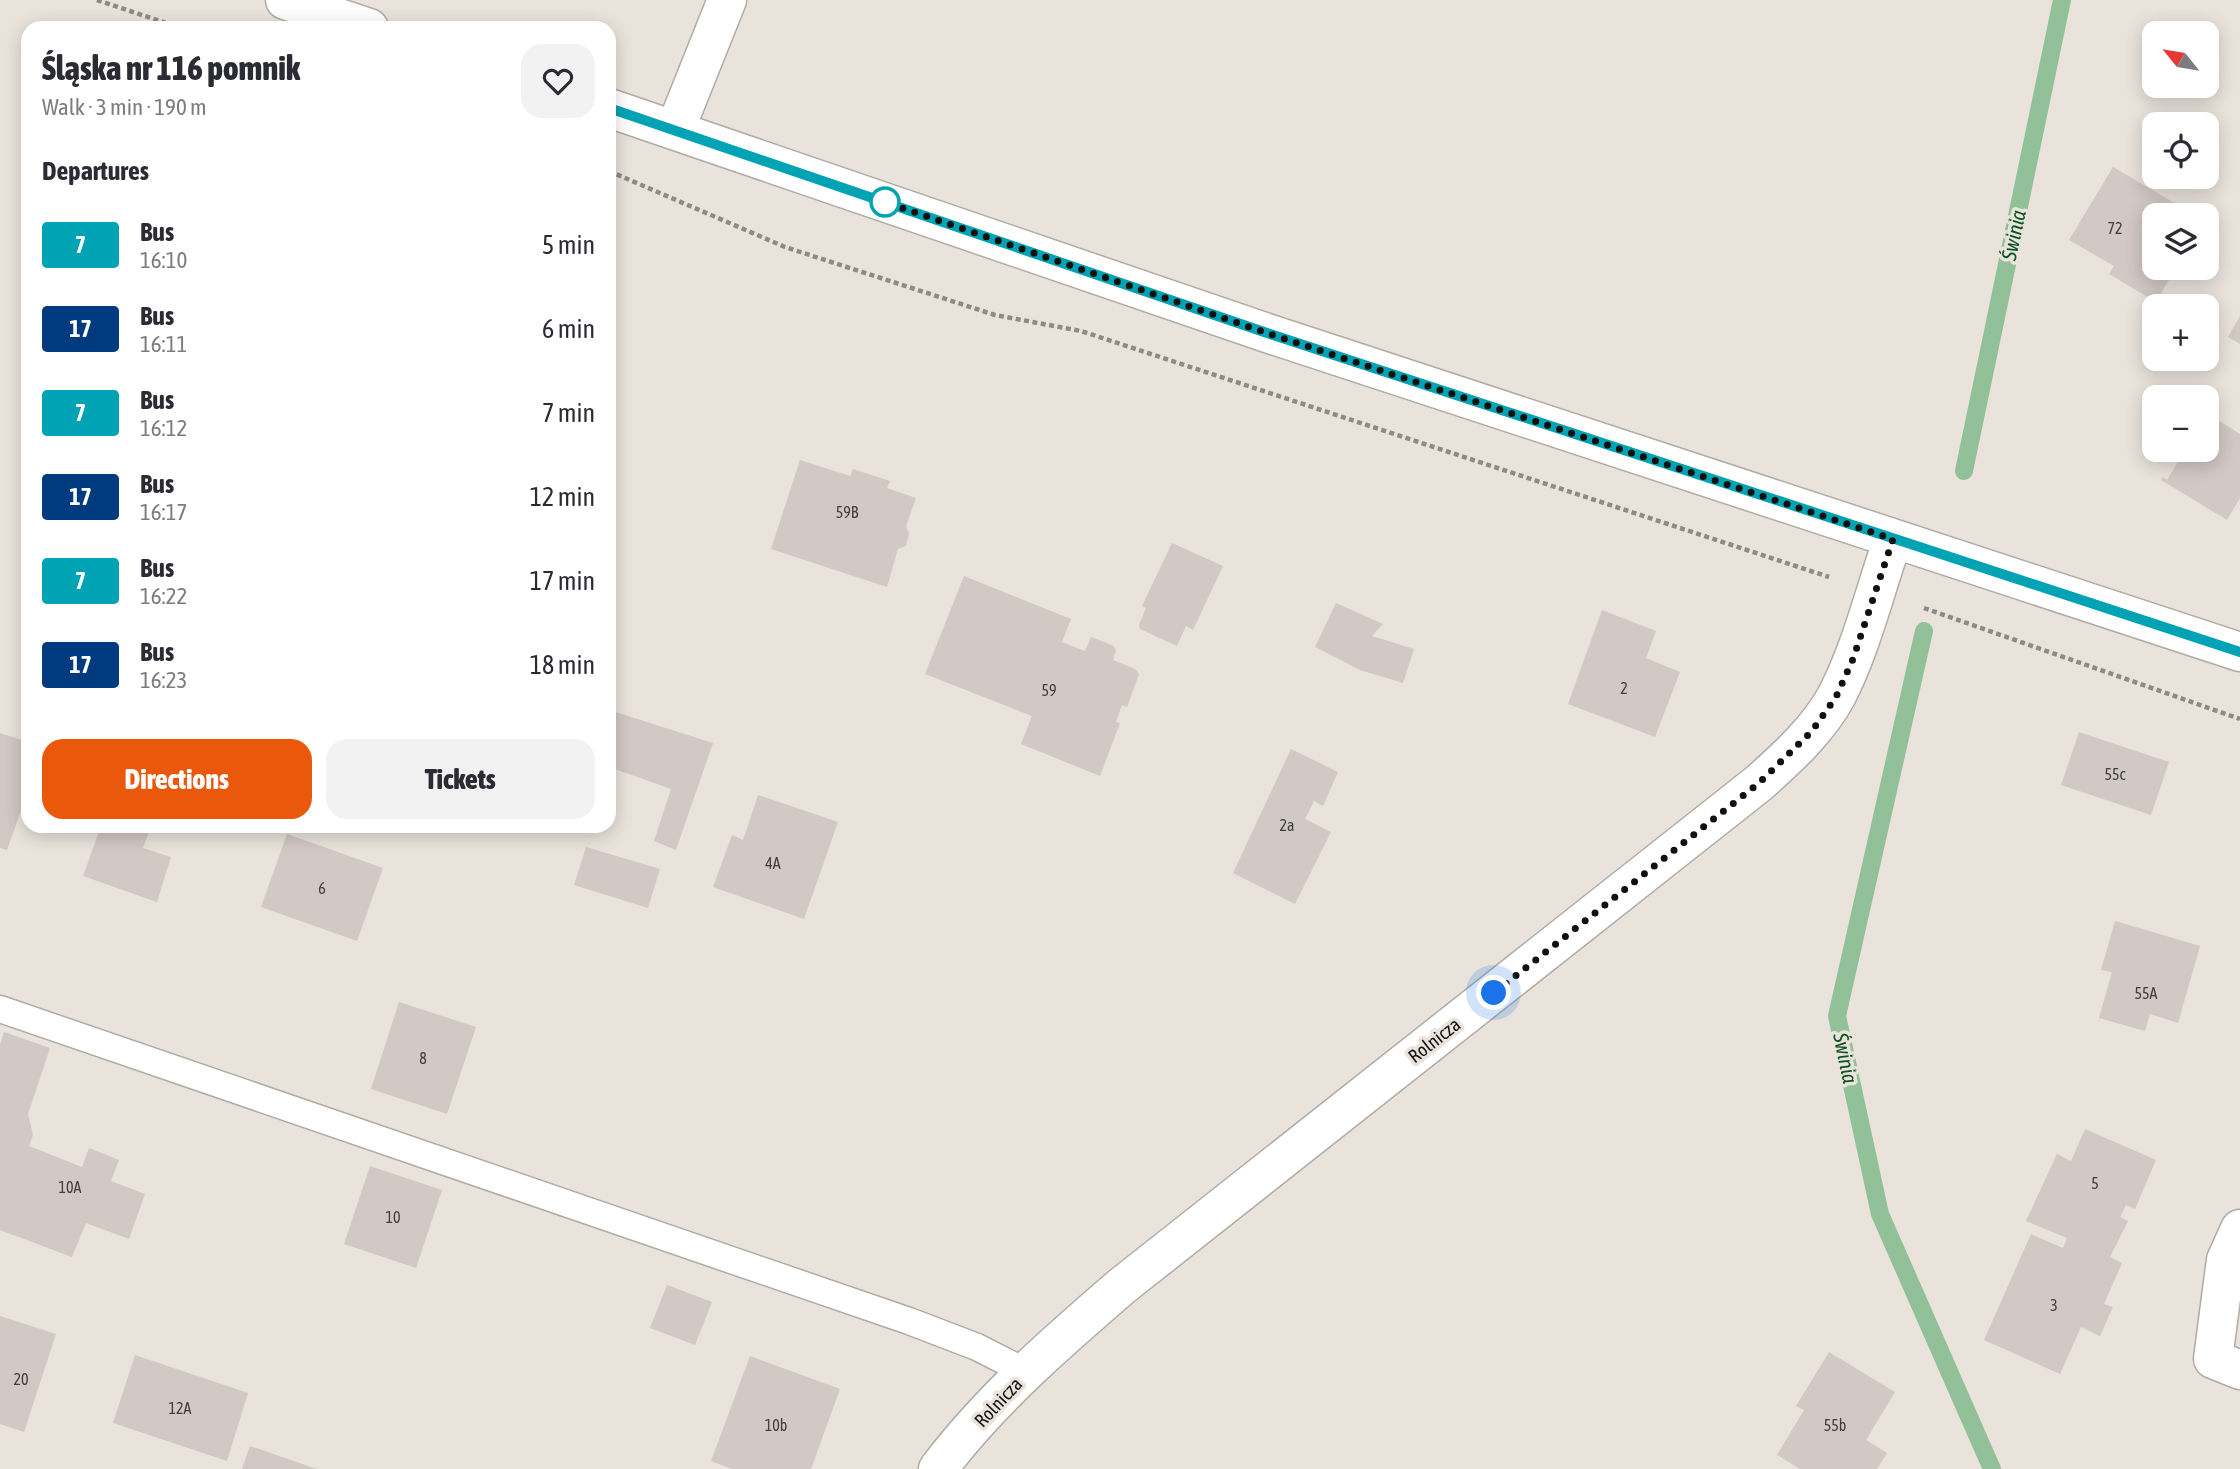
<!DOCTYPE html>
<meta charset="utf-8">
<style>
:root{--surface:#fff;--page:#f2f2f3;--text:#2b2b33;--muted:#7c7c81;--accent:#ea580c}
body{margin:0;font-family:"Asap Condensed",sans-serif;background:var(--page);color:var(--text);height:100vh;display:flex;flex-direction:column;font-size:26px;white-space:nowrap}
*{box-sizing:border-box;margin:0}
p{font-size:23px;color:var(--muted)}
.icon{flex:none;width:38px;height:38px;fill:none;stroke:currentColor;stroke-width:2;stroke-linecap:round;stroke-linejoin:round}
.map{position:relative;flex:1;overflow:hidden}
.drawer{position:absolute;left:21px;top:21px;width:595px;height:812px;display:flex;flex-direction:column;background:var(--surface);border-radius:21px;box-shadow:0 4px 18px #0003}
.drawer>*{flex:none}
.badge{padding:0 14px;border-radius:5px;font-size:24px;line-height:46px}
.needle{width:46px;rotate:300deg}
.tools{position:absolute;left:2142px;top:21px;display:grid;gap:14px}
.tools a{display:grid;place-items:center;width:77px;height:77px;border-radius:14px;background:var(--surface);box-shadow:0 4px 18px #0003;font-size:35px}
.you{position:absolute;width:35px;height:35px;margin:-18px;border:5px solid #fff;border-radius:50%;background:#1a73e8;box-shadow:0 0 0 10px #1a73e833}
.map>.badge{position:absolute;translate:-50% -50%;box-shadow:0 0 0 4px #fff}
h2{padding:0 21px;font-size:26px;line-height:63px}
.round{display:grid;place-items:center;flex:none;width:74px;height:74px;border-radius:21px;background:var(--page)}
.overview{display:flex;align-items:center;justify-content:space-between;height:119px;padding:0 21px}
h1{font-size:33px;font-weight:800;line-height:52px}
.action{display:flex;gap:14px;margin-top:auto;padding:14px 21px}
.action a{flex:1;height:80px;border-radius:21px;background:var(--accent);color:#fff;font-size:28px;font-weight:800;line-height:80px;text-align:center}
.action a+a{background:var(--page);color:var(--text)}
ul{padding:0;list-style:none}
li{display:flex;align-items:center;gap:21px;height:84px;padding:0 21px}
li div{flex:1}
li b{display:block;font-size:26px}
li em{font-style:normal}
li .badge{min-width:77px;font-weight:700;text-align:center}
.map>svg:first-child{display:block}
</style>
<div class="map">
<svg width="2240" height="1469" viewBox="0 0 2240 1469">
<rect width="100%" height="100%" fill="#e9e3db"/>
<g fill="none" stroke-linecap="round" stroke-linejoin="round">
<path stroke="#92c199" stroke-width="18" d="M1964 471 2062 0
M1924 631 1837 1016 1880 1214 1992 1469"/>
</g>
<path fill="#d2c8c4" d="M2113 167 2195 215H2154V268H2176L2156 302 2109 274 2114 266 2069 240Z
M2240 316V344L2228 337Z
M2207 413 2240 434V498L2227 520 2161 480 2163 477 2167 480 2185 450H2207Z
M800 460 850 476 853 469 890 481 887 488 916 498 906 526 909 534 906 546 898 549 887 587 771 549Z
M1172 543 1223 566 1193 630 1186 626 1177 646 1140 629 1139 625 1146 608 1142 606Z
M964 576 1071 619 1062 642 1085 651 1091 637 1114 646 1116 651 1113 660 1135 669 1139 674 1127 707 1122 705 1116 722 1120 723 1100 776 1021 744 1032 716 925 674Z
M1336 603 1383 624 1372 636 1414 649 1403 683 1360 670 1315 647Z
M1602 610 1656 631 1646 658 1680 672 1655 737 1568 704Z
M609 710 713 743 676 850 654 841 671 789 609 767Z
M2079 732 2169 762 2151 815 2061 785Z
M0 733 28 742V791L7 850 0 848Z
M1291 749 1338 772 1323 806 1314 801 1305 819 1331 832 1295 904 1233 873Z
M758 795 838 822 804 919 713 887 732 835 743 840Z
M101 826H141L150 829 143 848 171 857 157 902 83 876Z
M287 834 383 868 357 941 261 907Z
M586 847 660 869 648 908 574 885Z
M2115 921 2200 946 2178 1023 2150 1014 2145 1031 2099 1018 2112 972 2101 970Z
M399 1002 476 1027 447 1114 371 1089Z
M4 1032 50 1048 28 1114 33 1135 29 1146 82 1167 89 1148 119 1160 111 1181 145 1194 129 1239 86 1223 72 1257 0 1230V1045Z
M2085 1129 2156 1160 2135 1209 2126 1205 2120 1217 2128 1221 2110 1257 2122 1263 2104 1304 2113 1307 2100 1336 2081 1327 2060 1374 1984 1340 2031 1234 2063 1248 2067 1238 2026 1221 2057 1154 2071 1161Z
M370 1166 442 1190 416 1268 344 1244Z
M667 1285 712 1302 695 1345 650 1328Z
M0 1316 56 1334 24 1432 0 1424Z
M1829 1352 1895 1392 1866 1440 1887 1453 1877 1469H1800L1777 1455 1804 1410 1796 1406Z
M135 1355 248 1393 227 1461 113 1423Z
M750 1356 840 1389 811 1469H732L711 1461Z
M250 1446 317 1469H242Z"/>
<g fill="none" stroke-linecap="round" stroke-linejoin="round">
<g stroke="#b0aba3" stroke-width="29">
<path id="lane" d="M0 1009 909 1321 977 1347 1026 1372"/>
</g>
<g stroke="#b0aba3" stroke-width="41">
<path id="street" d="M675 130 727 0
M2240 1229 2226 1260 2213 1359 2240 1370
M938 1469C990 1400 1057 1342 1122 1286L1759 783C1787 758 1819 729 1837 695 1862 646 1875 590 1893 539"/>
</g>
<g stroke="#b0aba3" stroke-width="41">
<path id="secondary" d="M285 0 369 28
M609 108 1270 334 2240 652"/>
</g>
<path stroke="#8e8a84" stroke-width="4.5" stroke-dasharray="5 3.5" stroke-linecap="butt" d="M97 0 181 28
M609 171 785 247 995 315 1081 331 1829 577
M1924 608 2240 719"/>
<use href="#lane" stroke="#fff" stroke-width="26"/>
<use href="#street" stroke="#fff" stroke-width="38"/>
<use href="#secondary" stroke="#fff" stroke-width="38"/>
</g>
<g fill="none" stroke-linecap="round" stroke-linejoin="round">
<g stroke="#fff" stroke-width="16">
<path id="line" d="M609 108 1270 334 2240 652"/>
</g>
<use href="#line" stroke="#00a3b4" stroke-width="10"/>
<path stroke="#11100d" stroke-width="7" stroke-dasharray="0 12.6" d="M885 202 882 201 1270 334 1893 539 1853 659 1836 697 1812 731 1759 783 1494 993"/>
</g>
<circle fill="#fff" stroke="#00a3b4" stroke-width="3.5" cx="885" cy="202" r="14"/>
<g text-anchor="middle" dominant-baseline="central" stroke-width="7" stroke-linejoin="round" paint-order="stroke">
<g font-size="16" fill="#413e3b">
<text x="2115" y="228">72</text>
<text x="847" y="512">59B</text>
<text x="1624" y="688">2</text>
<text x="1049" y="690">59</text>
<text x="2115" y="774">55c</text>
<text x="1287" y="825">2a</text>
<text x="773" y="863">4A</text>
<text x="322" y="888">6</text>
<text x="2146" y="993">55A</text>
<text x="423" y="1058">8</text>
<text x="2095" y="1183">5</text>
<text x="70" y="1187">10A</text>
<text x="393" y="1217">10</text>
<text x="2054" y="1305">3</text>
<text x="21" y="1379">20</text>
<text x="180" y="1408">12A</text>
<text x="776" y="1425">10b</text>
<text x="1835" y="1425">55b</text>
</g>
<g font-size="19" fill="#11100d" stroke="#e9e3db">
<text transform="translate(1434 1040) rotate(-38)">Rolnicza</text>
<text transform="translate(998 1402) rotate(-47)">Rolnicza</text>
</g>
<g font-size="21" font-style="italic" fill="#095321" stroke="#e9e3db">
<text transform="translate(2013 235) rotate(-78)">Świnia</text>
<text transform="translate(1846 1058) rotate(78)">Świnia</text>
</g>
</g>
</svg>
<div class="tools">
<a><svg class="needle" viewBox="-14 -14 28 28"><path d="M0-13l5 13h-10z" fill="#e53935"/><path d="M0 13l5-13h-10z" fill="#7c7c81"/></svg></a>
<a><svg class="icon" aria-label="locate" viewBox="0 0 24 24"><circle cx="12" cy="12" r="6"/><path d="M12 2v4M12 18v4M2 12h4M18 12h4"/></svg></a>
<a><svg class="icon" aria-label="layers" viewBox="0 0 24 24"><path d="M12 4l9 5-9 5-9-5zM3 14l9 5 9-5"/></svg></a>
<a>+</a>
<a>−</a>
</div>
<div class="you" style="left:1494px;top:993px"></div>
<section class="drawer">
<div class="overview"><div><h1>Śląska nr 116 pomnik</h1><p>Walk · 3 min · 190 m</p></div><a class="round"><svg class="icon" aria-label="heart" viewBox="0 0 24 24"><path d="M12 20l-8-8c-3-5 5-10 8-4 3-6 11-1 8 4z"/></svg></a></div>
<h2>Departures</h2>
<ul>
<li><span class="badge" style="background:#00a3b4;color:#fff">7</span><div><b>Bus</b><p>16:10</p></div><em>5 min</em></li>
<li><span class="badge" style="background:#003b80;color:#fff">17</span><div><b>Bus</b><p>16:11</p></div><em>6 min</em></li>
<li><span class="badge" style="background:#00a3b4;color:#fff">7</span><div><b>Bus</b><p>16:12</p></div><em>7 min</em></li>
<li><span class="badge" style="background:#003b80;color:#fff">17</span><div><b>Bus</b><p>16:17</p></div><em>12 min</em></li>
<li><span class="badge" style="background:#00a3b4;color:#fff">7</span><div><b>Bus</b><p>16:22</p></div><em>17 min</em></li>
<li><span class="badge" style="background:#003b80;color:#fff">17</span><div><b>Bus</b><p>16:23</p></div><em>18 min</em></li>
</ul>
<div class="action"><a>Directions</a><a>Tickets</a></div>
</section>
</div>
